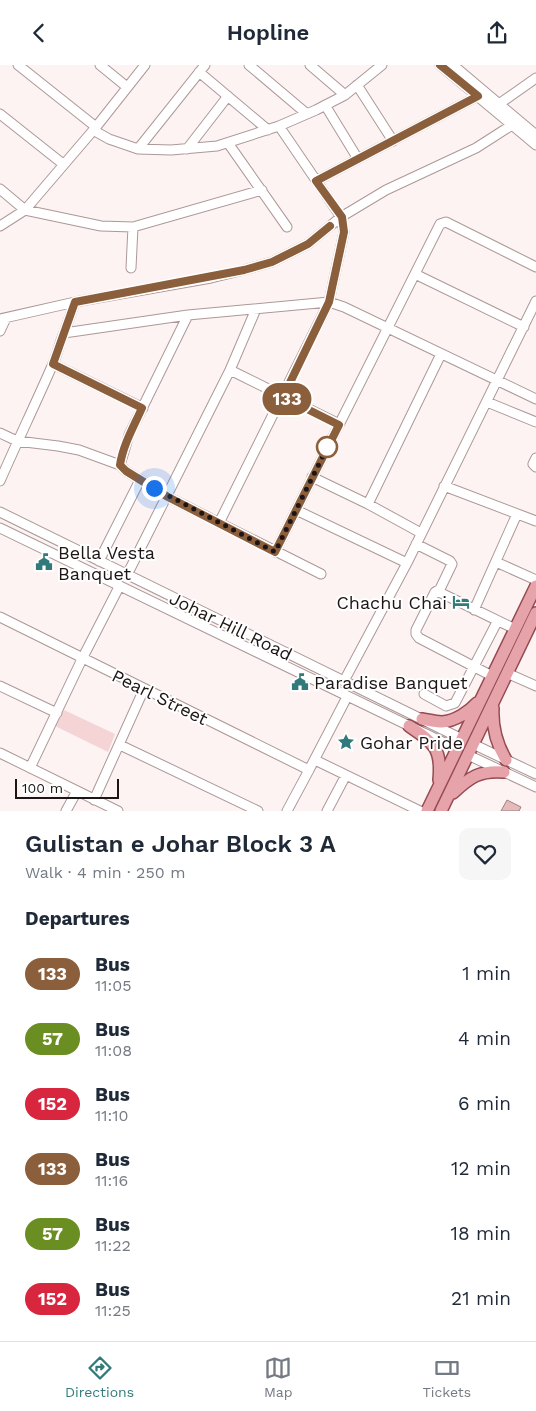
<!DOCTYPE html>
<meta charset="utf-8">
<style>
:root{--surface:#fff;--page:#f6f6f7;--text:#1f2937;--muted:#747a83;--line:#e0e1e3;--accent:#317a7b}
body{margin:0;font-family:"Work Sans",sans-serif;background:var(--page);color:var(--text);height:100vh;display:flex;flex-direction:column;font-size:19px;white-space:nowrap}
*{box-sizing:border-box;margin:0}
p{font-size:16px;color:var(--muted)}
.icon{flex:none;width:28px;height:28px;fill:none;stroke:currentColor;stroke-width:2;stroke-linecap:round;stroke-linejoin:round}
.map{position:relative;height:746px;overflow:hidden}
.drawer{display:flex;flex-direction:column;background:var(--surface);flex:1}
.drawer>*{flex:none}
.badge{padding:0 10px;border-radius:16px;font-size:18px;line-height:32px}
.scale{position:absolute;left:15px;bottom:12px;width:104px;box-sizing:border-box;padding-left:5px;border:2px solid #1d1515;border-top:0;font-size:14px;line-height:18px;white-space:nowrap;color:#1d1515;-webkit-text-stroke:4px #fff;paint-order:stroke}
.you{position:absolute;width:25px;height:25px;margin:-12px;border:4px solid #fff;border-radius:50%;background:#1a73e8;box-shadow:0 0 0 8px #1a73e833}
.map>.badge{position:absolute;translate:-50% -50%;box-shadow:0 0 0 2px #fff}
h2{padding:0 25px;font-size:19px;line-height:45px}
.round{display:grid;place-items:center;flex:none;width:52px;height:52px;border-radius:10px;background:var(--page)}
.summary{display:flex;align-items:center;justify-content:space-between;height:85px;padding:0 25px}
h1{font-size:24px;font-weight:600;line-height:38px}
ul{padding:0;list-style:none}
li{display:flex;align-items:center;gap:15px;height:65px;padding:0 25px}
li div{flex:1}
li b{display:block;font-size:19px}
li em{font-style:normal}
li .badge{min-width:55px;font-weight:700;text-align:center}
header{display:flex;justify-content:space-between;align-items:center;height:65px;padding:0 25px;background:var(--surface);font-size:22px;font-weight:600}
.menu{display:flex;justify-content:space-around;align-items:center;height:70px;border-top:1px solid var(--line);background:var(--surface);font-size:14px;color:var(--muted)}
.menu a{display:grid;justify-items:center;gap:2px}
.menu .selected{color:var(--accent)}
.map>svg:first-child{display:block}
</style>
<header><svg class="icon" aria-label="back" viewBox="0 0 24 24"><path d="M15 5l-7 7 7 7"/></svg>Hopline<svg class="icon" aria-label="share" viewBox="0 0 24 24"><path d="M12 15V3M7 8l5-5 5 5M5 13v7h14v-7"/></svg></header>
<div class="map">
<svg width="536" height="746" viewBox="0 0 536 746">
<rect width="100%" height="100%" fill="#fdf3f3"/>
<path fill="#f5d4d5" d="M64 645 115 669 108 687 55 661Z"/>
<path fill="#e6babb" stroke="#988383" d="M507 735 521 742 519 746H501Z"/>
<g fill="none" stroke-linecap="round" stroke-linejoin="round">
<g stroke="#ad9898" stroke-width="11">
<path id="minor" d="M18 0 96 62
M100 0 127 22
M249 0 307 49
M310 0 345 30
M440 0 536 80
M453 0 536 70
M199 7 268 65
M357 20 393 76
M499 39 536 13
M325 40 358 94
M0 49 63 99
M93 65 109 74 138 84 171 85 217 81 279 61 316 45 345 30 382 0
M228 78 287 162
M138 84 205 0
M187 84 228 31
M316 116 478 31
M0 124 25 145 101 161 133 162 262 125
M0 161 25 145 96 62 145 0
M131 203 133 162
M415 209 524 262
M188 250 129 370 120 400 126 406 168 432 321 509
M0 254 75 237
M0 266 6 253
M64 268 75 237 211 213 244 205 272 197 308 179 341 152 386 125 476 83 512 60
M53 299 143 343
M230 305 339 359
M487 337 536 357
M0 368 17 376 58 381 79 385 120 400
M536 393 533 399 536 402
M312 412 368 439 421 468
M0 416C17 377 35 340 52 301 57 291 59 279 64 268L188 250 329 237 344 242 536 334
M444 421 536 456
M368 439 441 289
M296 445 407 498
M0 447 462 674
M219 458 329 237 344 167 341 152 279 61
M0 463 457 684
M416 479 450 496 452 499 440 524 441 528 515 564
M275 487 440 159 446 157 536 202
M99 496 140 415
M496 497 536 515
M127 510 230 305 256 244
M440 524 435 527 416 565V569L419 573 492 611
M474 545 517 449
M0 552 309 705 347 632
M507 608 536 621
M344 616 407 498 536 236
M0 621 57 648
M424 629 446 641 455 638 497 557
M473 679 536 709
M120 680 258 746
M0 688 118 746
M468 690 536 722
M315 695 420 746
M30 703 82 594 119 522
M94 735 144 624
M66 746 77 726
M287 746 309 705
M327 746 346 710"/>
</g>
<g stroke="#954b51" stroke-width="14">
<path id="major" d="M493 643C492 662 496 678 506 695
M422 654C428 655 436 657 442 657 455 656 469 647 477 638
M409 661C434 678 442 683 439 715
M453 728C470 712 480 705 504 707
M427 746 536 521
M441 746 536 548"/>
</g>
<use href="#minor" stroke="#fff" stroke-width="9"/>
<use href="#major" stroke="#e6a4aa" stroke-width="11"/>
</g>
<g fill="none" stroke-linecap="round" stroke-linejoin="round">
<g stroke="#fff" stroke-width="11">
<path id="line" d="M330 161 308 179 272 197 244 205 75 237 53 299 142 343C134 361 123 380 120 400L126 406 168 432 275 487 339 360 283 332 329 237 344 167 342 152 316 116 478 31 440 0"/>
</g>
<use href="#line" stroke="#8b5e3c" stroke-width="8"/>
<path stroke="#1d1515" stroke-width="5" stroke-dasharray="0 9" d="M154 423 275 487 330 377 327 382"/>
</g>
<defs>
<g id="civic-bare" transform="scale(1.35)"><path d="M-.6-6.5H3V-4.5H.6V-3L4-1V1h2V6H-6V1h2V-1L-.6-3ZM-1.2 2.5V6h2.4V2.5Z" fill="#317a7b" stroke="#fff" stroke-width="2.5" paint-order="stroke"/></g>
<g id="hotel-bare" transform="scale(1.35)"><path d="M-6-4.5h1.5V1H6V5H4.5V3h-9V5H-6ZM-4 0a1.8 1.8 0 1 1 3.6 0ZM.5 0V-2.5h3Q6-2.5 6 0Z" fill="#317a7b" stroke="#fff" stroke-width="2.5" paint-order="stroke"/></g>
<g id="sight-bare" transform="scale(1.35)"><path d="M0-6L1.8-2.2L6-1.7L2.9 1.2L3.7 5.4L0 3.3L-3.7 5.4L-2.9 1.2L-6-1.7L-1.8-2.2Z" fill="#317a7b" stroke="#fff" stroke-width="2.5" paint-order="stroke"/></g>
</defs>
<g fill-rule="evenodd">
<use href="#civic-bare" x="44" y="497"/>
<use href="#hotel-bare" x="461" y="537"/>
<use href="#civic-bare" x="300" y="617"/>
<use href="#sight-bare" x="346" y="677"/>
</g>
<circle fill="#fff" stroke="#8b5e3c" stroke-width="2.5" cx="327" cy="382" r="10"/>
<g text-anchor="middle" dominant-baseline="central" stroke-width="4" stroke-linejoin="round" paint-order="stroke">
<g font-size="18" fill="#1d1515" stroke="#fff" text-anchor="start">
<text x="58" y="487">Bella Vesta<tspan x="58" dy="21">Banquet</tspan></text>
<text x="447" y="537" text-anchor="end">Chachu Chai</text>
<text x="314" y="617">Paradise Banquet</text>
<text x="360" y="677">Gohar Pride</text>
</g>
<g font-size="18" fill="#1d1515" stroke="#fff">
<text transform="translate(231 561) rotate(26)">Johar Hill Road</text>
<text transform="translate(160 632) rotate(26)">Pearl Street</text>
</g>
</g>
</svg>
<div class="scale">100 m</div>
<div class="you" style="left:154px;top:423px"></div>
<b class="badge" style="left:287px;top:334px;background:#8b5e3c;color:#fff">133</b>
</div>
<section class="drawer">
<div class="summary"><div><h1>Gulistan e Johar Block 3 A</h1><p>Walk · 4 min · 250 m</p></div><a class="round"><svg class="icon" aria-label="heart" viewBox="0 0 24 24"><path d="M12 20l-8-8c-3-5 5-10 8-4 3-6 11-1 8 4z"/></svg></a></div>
<h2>Departures</h2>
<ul>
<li><span class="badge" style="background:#8b5e3c;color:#fff">133</span><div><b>Bus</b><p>11:05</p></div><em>1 min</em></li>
<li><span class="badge" style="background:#6b8e23;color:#fff">57</span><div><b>Bus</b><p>11:08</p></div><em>4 min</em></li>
<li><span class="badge" style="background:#d7263d;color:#fff">152</span><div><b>Bus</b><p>11:10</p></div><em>6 min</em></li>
<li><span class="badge" style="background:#8b5e3c;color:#fff">133</span><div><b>Bus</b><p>11:16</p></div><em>12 min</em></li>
<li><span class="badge" style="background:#6b8e23;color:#fff">57</span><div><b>Bus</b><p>11:22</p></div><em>18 min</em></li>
<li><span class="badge" style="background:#d7263d;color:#fff">152</span><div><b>Bus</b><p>11:25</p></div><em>21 min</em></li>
</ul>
</section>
<nav class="menu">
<a class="selected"><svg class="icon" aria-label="directions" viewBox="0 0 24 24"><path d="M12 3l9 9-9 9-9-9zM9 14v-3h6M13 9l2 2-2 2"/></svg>Directions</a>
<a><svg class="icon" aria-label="map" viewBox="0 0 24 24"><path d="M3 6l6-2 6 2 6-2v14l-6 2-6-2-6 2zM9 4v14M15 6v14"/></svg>Map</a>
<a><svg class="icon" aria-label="tickets" viewBox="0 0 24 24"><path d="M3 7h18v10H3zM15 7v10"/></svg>Tickets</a>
</nav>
